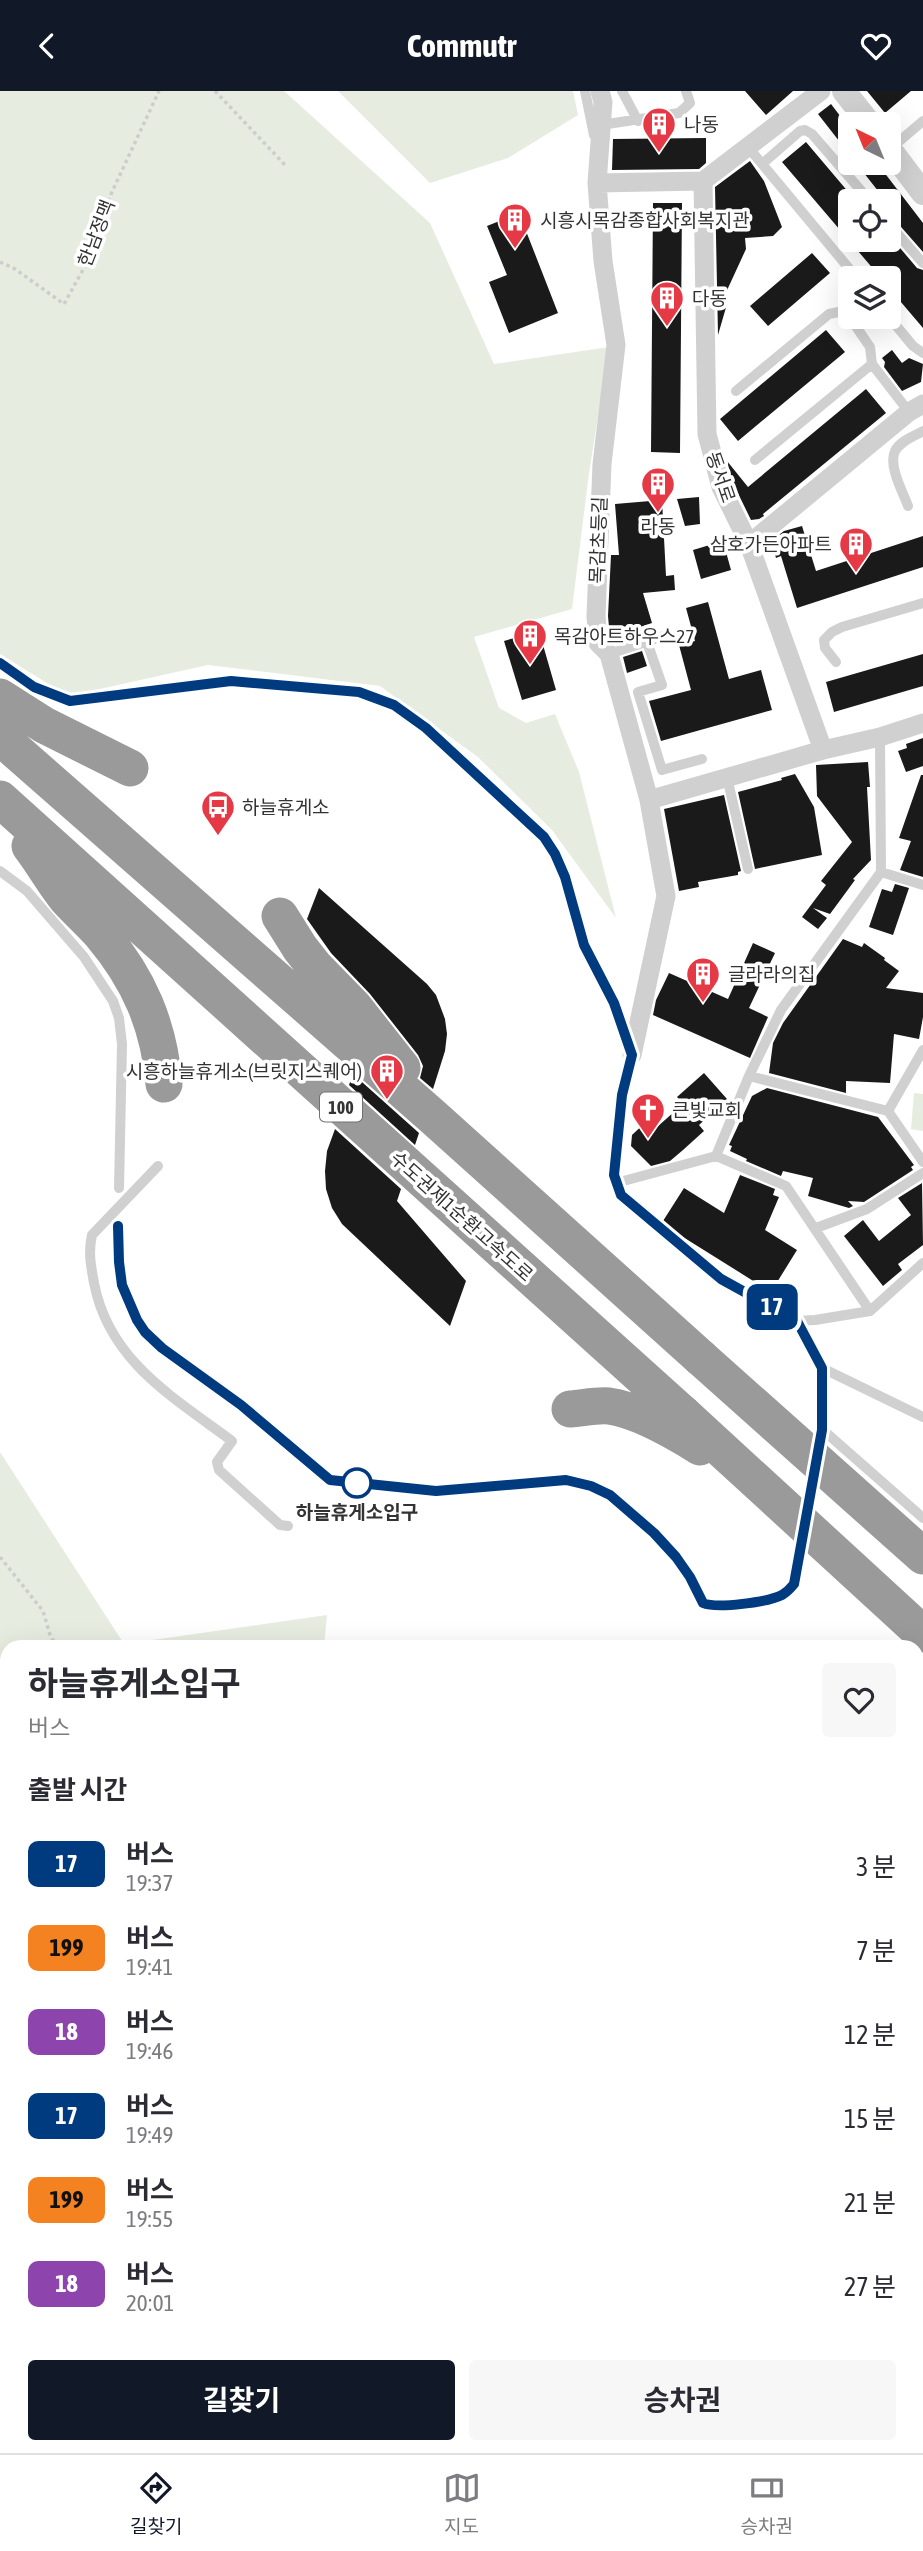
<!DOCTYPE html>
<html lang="ko">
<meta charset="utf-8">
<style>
:root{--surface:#fff;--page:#f7f7f7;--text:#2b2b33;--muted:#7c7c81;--line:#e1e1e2;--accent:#111827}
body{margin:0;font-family:"Asap Condensed","Noto Sans KR",sans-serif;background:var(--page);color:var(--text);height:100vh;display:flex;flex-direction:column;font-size:26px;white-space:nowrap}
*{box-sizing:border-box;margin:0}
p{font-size:23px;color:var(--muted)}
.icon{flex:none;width:38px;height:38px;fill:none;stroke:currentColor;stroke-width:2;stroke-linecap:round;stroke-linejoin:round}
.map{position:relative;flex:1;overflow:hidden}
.sheet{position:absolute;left:0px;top:1549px;width:924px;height:814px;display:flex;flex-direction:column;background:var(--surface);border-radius:21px 21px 0 0;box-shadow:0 7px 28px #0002}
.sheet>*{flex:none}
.badge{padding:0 14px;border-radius:10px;font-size:24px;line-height:46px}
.needle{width:46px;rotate:317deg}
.controls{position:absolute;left:838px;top:21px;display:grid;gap:14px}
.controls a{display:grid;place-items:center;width:63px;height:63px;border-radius:7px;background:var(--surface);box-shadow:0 7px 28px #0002;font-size:35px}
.map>.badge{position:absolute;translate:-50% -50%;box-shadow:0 0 0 4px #fff}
h2{padding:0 28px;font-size:26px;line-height:63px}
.round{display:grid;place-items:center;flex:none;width:74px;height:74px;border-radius:7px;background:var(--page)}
.overview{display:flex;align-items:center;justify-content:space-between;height:119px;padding:0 28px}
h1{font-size:33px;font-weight:700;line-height:52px}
.primary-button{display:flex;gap:14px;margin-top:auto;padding:14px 28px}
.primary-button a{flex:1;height:80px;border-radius:7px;background:var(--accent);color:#fff;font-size:28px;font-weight:700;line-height:80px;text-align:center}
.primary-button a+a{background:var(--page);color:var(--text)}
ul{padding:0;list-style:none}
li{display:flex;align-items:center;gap:21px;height:84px;padding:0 28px}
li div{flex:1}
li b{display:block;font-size:26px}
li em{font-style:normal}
li .badge{min-width:77px;font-weight:700;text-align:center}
header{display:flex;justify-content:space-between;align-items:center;height:91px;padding:0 28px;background:var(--accent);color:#fff;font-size:32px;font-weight:700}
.dock{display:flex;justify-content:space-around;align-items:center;height:98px;border-top:2px solid var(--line);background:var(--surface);font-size:19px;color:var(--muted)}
.dock a{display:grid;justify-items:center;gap:4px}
.dock .current{color:var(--accent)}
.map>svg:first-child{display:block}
</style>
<header><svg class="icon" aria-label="back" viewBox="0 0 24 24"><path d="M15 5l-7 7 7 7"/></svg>Commutr<svg class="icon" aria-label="heart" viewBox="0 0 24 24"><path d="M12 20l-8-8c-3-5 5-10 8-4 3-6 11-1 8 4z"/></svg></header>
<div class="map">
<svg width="923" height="2362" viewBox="0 0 923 2362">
<rect width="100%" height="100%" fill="#fff"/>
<path fill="#e6ecdf" d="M0 0H284L430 132 494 273 609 256 589 382 572 518 474 546 499 617 526 632 555 623 579 681 616 827 552 739 478 666 380 595 208 574 68 605 0 563Z
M338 0H573L578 24 508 67 430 92Z
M914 1002 923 1003V1040L911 1038Z
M0 1361 124 1553 327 1524 324 1556H7V1678L0 1670Z
M0 1831 7 1845V1907H0Z
M0 1957 4 1976 7 1979V2356H868L867 2362H0Z"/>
<path fill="#1a1a1a" d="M745 0H793L766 24Z
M867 0H911L885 22Z
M831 13 850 38V64L818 23Z
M706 47V72L699 78 612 79 613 48Z
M806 51 850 103V149H889V144L917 177 923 179V237L889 197V187H881L782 71Z
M750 70 764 90 782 136 773 145 745 147 746 158 723 208 727 213 718 244 715 96Z
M856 72H877L923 132V161L895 129 899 126 889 110H886Z
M653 112H682L680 362 651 361Z
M519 122 558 222 509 242 489 191 507 184 487 135Z
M812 162 830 182 768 235 750 215Z
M826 239 845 261 738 350 720 328Z
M892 259 902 272 909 267 923 273 921 291 902 300 884 276 885 271 882 267Z
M866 298 886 322 763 423 764 425 759 428 751 429 733 392 727 370 748 396Z
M699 406 700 433 685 435 677 408Z
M662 409 666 485 674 484 675 499 643 502 652 532 637 537 640 545 616 553 610 547 608 525 611 464H619L615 413Z
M802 435 816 480 923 445V476L797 517 781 465 776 467 771 450 784 440Z
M723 450 731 479 701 488 693 459Z
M708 511 729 588 761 579 772 619 661 650 649 610 691 599 679 554 695 550 686 517Z
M539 540 556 599 522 609 504 550Z
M642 560 647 575 627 582 623 566Z
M923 563V595L834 621 826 591Z
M923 647V675L906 681 898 660 907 657 906 653Z
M868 671 870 696H867L871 769 853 788 855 789 830 823 813 817 827 827 818 838 802 826 826 794 821 790 852 751 817 705 816 674Z
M795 683 814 716 822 764 755 778 738 701 782 689 781 687Z
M921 684H923V786L900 779 911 750 899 747Z
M724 704 741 780 738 781V784L698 791 699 796 679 800 664 718Z
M895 793 909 797 893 844 869 836 882 798 892 801Z
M319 797 427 893 436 904 445 928 447 943 445 960 433 998 420 987 423 975 418 964 370 903 331 862 307 828Z
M843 848 862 856 864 852 885 867 884 869 899 880 886 897 923 902V926L919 948 894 943 890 992 846 990V1002L769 982 773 952 783 932Z
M753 852 775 862 749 917 768 926 750 967 653 924 656 909 669 882 728 908Z
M704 982 727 1008 699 1034 704 1040 683 1059 670 1070 651 1075 631 1055 632 1044 649 1028 657 1036 683 1013 677 1006Z
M353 983 419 1042 415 1054 349 994Z
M767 997 878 1026 914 1074 911 1076 913 1079 864 1111 848 1110 853 1115 849 1117 808 1105 813 1087 783 1080 781 1085 746 1070 747 1068 730 1060 732 1055 729 1054 752 1005Z
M335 1038 401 1098 397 1110 466 1190 450 1235 342 1133 332 1117 326 1098 325 1080 327 1060Z
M740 1084 775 1098 773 1104 779 1106 765 1139 797 1159 771 1201 683 1146 663 1130 684 1097 724 1122Z
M922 1092 923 1154 898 1173 902 1179 883 1195 844 1145 863 1129 879 1150 911 1124 898 1107Z"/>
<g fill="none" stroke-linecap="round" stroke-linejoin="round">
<path stroke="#cdcdcd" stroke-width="3.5" stroke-dasharray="3.5 3.5" stroke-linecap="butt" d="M215 0 286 75
M0 171 15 178 64 213 90 166 111 103 159 0
M0 1466 43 1520 51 1547 59 1556"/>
<path stroke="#d0d0d0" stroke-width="10" d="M585 0 594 44
M622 0 638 30
M601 34 679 22 690 12 686 0
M748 56 857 187
M890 58 923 30
M762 73 800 40 805 39 812 43 870 110
M889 133 923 172
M889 226 913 255 923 262
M736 300 829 223 839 221 848 224 870 256 872 273 909 321
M755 369 872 273
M908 415C903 401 888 375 895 360 900 350 914 345 923 340
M647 551 662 594 638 601 662 679 702 668
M609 563 664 545
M836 571 825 557 824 549 832 541 842 536 923 512
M0 572 35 596 70 610 231 590 359 601 394 614 426 637 544 746 555 763 565 786 584 854 614 912 632 964 622 1004 614 1084 621 1104 721 1188 797 1230 822 1277 923 1326
M880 646 881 781
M727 686 748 778
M0 780 27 800 84 866 113 910 119 927 122 953 119 1097
M749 985 888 1020 923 1071
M888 1020 923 959
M716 1065 786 1095 870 1220
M158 1075 92 1144C88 1161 91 1175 94 1192 109 1270 173 1306 232 1350L217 1371 219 1379 280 1434 288 1435
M616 1092 716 1065 749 985 781 919 881 781 923 794
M118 1134 119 1171 123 1194 137 1229 145 1241 162 1257 241 1314 330 1389 436 1400 566 1389 591 1395 610 1404 654 1442 676 1466 690 1486 703 1512 710 1515 779 1506C800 1493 799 1468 803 1445
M816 1137 867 1118 923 1082
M797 1230 815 1229 870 1220 923 1172
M822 1277 823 1339
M818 1361 823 1339 923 1427
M807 1423 815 1380
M917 1721 923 1737
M0 1803 7 1818
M917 1826 923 1824
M917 1952H923
M917 2148 923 2152"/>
<path stroke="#d0d0d0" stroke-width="19" d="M600 0 603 11 597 92 603 170 616 254 602 373 596 525 598 552 609 563 649 709 823 659 880 646 923 632
M821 0 703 90 707 343 721 396 749 453 823 659
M597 92 703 90
M749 453 909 321 923 313
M632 964 666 805 649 709"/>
<path stroke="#d0d0d0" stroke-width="24" d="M844 0 870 33
M889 57 923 102"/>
<path stroke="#9a9a9a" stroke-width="37" d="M0 606 44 634 130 677
M0 646 432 1025 701 1267
M0 708 683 1323
M30 755C43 772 54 792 67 808 78 820 90 831 101 843 139 888 159 934 164 993
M280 825 300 857 315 876 354 916 402 977
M570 1318C583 1317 596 1314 609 1315 637 1319 676 1341 700 1356"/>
<path stroke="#9a9a9a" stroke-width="37" d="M701 1267 923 1465
M683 1323 923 1543"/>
</g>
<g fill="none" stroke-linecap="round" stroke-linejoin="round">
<g stroke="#fff" stroke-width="16">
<path id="line" d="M0 572 34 596 70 610 231 590 359 601 394 614 426 637 544 746 555 763 565 786 584 854 614 912 632 964 622 1004 614 1084 621 1104 721 1188 797 1230 822 1277V1339L794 1493C790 1498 787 1501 782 1504 768 1511 717 1518 703 1512L690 1486 676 1466 654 1442 610 1404 591 1395 566 1389 436 1400 330 1389 241 1314 162 1257 145 1241 137 1229 122 1194 119 1171 118 1135"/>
</g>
<use href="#line" stroke="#003b80" stroke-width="10"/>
</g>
<defs>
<g id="building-pin" transform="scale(1.75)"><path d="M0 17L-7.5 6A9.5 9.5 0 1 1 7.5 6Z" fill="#e63946" stroke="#fff"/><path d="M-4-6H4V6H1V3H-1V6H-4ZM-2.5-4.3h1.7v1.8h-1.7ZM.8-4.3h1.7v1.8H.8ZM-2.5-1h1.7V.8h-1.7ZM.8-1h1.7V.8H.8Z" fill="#fff"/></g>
<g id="bus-pin" transform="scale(1.75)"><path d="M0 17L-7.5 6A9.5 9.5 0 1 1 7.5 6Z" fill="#e63946" stroke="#fff"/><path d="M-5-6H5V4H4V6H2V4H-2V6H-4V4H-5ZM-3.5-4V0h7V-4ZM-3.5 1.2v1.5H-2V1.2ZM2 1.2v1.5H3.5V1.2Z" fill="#fff"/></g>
<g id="church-pin" transform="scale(1.75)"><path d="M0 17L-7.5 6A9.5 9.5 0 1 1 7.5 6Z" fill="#e63946" stroke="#fff"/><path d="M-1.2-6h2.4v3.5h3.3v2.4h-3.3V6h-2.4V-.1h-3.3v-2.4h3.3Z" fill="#fff"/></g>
</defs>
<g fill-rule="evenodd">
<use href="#building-pin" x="659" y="33"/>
<use href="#building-pin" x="515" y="129"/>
<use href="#building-pin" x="667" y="207"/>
<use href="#building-pin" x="658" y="393"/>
<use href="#building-pin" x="856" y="453"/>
<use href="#building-pin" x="530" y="545"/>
<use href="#bus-pin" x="218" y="716"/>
<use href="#building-pin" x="703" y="883"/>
<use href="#building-pin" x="387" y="980"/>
<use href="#church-pin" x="648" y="1019"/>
</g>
<circle fill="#fff" stroke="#003b80" stroke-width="3.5" cx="357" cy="1392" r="14"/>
<g text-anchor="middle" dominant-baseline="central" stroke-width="7" stroke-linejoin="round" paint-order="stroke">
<rect fill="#fff" stroke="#707070" stroke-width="2" x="320" y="1001.5" width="42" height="29" rx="5"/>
<g font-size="18" font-weight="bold" fill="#333">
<text x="341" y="1016">100</text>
</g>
<g font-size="19" fill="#333" stroke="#fff" text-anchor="start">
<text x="684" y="33">나동</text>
<text x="540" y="129">시흥시목감종합사회복지관</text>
<text x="692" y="207">다동</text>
<text x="658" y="435" text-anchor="middle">라동</text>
<text x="832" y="453" text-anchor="end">삼호가든아파트</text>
<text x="554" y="545">목감아트하우스27</text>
<text x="242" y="716">하늘휴게소</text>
<text x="728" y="883">글라라의집</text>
<text x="362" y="980" text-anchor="end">시흥하늘휴게소(브릿지스퀘어)</text>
<text x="672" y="1019">큰빛교회</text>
</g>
<g font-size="19" fill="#333" stroke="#fff">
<text transform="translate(96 142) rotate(-69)">한남정맥</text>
<text transform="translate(721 386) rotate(71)">동서로</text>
<text transform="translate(598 449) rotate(-88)">목감초등길</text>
<text transform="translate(462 1125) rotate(42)">수도권제1순환고속도로</text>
</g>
<g font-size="19" font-weight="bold" fill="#333" stroke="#fff">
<text x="357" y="1421">하늘휴게소입구</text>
</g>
</g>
</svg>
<div class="controls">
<a><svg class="needle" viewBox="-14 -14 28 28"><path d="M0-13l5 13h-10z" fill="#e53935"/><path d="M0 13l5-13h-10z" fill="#7c7c81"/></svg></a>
<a><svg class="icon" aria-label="locate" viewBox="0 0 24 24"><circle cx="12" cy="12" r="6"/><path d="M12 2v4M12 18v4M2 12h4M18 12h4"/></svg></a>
<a><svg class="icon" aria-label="layers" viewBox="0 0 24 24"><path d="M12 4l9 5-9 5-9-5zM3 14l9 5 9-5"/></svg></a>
</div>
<b class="badge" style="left:772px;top:1216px;background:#003b80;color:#fff">17</b>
<section class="sheet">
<div class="overview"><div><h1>하늘휴게소입구</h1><p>버스</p></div><a class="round"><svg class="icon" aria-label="heart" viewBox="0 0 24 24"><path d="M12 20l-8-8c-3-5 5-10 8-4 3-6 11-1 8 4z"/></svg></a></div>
<h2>출발 시간</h2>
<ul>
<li><span class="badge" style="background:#003b80;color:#fff">17</span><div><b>버스</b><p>19:37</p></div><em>3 분</em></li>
<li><span class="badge" style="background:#f58220;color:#111">199</span><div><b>버스</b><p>19:41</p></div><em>7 분</em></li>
<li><span class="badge" style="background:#8e44ad;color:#fff">18</span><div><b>버스</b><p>19:46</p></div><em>12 분</em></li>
<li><span class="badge" style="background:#003b80;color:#fff">17</span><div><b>버스</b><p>19:49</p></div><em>15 분</em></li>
<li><span class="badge" style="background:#f58220;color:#111">199</span><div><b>버스</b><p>19:55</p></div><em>21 분</em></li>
<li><span class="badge" style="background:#8e44ad;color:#fff">18</span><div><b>버스</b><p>20:01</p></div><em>27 분</em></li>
</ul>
<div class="primary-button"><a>길찾기</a><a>승차권</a></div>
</section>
</div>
<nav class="dock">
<a class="current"><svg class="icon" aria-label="directions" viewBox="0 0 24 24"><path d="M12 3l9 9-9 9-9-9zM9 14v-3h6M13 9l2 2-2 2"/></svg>길찾기</a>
<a><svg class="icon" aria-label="map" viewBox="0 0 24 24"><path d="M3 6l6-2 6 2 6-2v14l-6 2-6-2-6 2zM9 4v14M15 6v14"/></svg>지도</a>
<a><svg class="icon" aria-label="tickets" viewBox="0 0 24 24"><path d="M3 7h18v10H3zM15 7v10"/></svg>승차권</a>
</nav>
